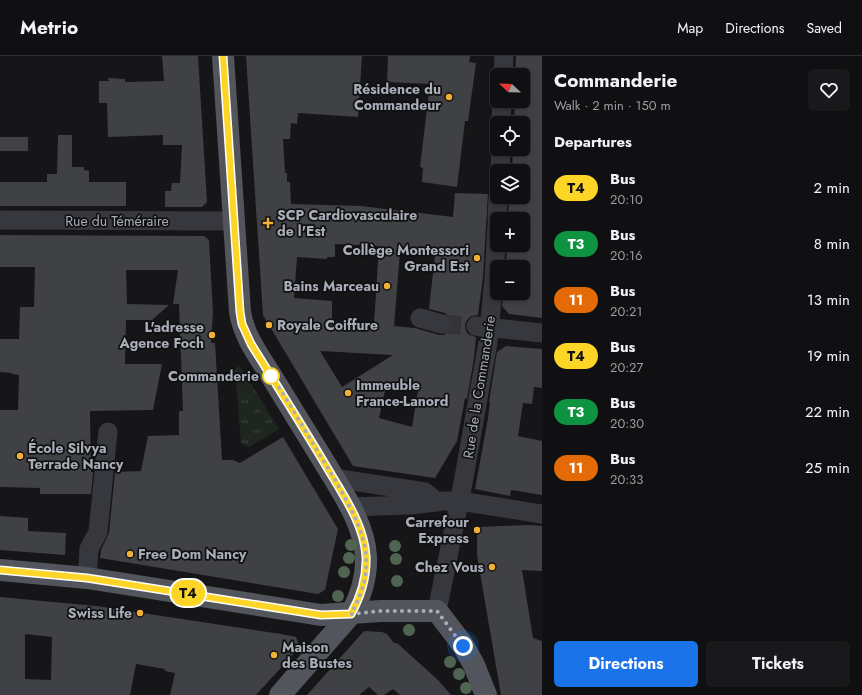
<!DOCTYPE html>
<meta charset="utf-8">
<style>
:root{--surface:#101012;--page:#19191b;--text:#f1f3f6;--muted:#9c9d9f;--line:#303032;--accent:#1a73e8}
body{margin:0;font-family:Jost,sans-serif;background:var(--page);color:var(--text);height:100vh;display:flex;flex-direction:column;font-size:15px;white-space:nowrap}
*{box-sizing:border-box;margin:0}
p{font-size:13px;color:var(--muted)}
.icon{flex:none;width:22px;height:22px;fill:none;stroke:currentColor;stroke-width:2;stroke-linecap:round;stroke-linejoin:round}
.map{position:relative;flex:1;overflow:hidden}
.panel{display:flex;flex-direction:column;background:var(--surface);width:320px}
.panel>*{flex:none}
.badge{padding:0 8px;border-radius:13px;font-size:14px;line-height:26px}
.needle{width:26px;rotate:292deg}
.tools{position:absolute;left:490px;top:12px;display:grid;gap:8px}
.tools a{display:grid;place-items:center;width:40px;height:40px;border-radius:6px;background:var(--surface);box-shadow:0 2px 6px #0003,0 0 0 1px var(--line);font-size:20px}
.you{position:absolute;width:20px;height:20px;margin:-10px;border:3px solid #fff;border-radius:50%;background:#1a73e8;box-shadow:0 0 0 6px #1a73e833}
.map>.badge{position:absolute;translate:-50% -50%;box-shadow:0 0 0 2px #fff}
h2{padding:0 12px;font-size:15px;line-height:36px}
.round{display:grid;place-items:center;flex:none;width:42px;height:42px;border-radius:6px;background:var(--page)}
.summary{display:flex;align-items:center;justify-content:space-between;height:68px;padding:0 12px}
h1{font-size:19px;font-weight:700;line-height:30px}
.button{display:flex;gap:8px;margin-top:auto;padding:8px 12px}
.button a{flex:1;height:46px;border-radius:6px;background:var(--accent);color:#fff;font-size:16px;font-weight:700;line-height:46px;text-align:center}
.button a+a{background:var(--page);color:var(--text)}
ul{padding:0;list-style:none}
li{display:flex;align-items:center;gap:12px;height:56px;padding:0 12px}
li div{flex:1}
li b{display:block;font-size:15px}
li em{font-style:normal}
li .badge{min-width:44px;font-weight:700;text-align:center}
header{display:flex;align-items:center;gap:24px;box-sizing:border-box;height:56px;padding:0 20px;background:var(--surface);border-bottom:1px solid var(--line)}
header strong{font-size:19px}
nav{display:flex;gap:22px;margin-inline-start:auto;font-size:14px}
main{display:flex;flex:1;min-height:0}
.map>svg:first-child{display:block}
</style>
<header>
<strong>Metrio</strong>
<nav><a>Map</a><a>Directions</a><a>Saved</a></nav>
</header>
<main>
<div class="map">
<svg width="542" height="639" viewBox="0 0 542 639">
<defs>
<pattern id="grass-tufts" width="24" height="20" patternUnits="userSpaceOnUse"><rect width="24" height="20" fill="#1e261f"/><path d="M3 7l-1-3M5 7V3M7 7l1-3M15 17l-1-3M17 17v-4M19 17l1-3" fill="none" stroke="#3c433d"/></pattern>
</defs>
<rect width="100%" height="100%" fill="#161618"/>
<path fill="url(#grass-tufts)" d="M240 310 279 373 249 391 241 388 235 313Z"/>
<path fill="#404145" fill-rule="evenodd" d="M162 0H198L207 146 202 151H165V135H171L172 127H180L182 89H163V79L108 81 107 47H99V25H109L108 22 125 23V26L164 25Z
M246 0H362L358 61 298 57 297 68 291 67 290 83H283L285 117H287V126H290L291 148 361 150 453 161 455 137 488 138 483 221 478 259 471 260 467 264 465 269 466 275 469 279 476 281 474 302 467 343 465 342 457 385 435 422 353 410 263 259ZM335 188 379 190 374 268 332 265V245L294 242 297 201 327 203V201H335ZM400 196 435 199 429 253 445 257 450 261 453 266V271L449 276 444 279H439L415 272 394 270ZM320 295 393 299 342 331ZM386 330 418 335 412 371 379 362Z
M388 0H470L469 6 476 7 468 65H465L457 131 422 126 423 112 420 111 430 28 387 26Z
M516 0H542V262L509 258 502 250 504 237H523V211H506L507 189H523V163H508L509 141H523V115H512L513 93H523V67H514L515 45H523V19H515Z
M58 79H72V111H84V114L89 115V126H126V150H0V126H47V118H57Z
M0 81H28V95H0Z
M0 179 204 180 209 184 213 257 211 287H215L222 404H233L240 407 283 381 338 473 325 534 318 538 100 502 101 494 109 477 115 416 141 415 148 380 179 379V355H183L179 248H173L178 214H126L127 248 169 249 152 264H126L125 308H162L153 354 90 355 91 416H93L91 438H40V432L0 431V354H18L19 319 12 318V317L0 316V283H19L20 251H34L35 211H0Z
M506 290 542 293V332L534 331 532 348 523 347 518 380 542 385V439L511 434 510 440 475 433 488 362 490 346H489L497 296Z
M0 460 28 462V475L66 477 65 499 0 494Z
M530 469 542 470V515L522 514 533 582 542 585V639H501L477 499V471Z
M0 541 96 550 281 578 296 581 300 591 256 639H170L175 617 165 615V613L136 608 130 639H0ZM25 578 52 581 51 624 25 623Z
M364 575 382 576 387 578 394 587H397L438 624 451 639H400L393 633 384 639H378L369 631 359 639H307Z"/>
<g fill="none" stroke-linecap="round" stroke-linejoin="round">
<path stroke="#333438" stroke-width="19" stroke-dasharray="19 10" stroke-linecap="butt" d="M442 268 476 270"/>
<path stroke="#37383d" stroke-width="19" d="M503 19 504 0
M501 67 502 45
M500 115 501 93
M497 163 498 141
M0 164 235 165
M420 262 442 268
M476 270 542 277
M333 422 425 436 436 445
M350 451 411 449 444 445H459L542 458
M87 522 89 493 98 476 108 376
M437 555 463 427 488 286 494 222 497 168"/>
<path stroke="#53555c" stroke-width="22" d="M223 0 240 256C244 281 259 300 272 321 290 350 308 380 326 409 342 436 364 467 366 500 367 521 361 540 351 558L280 639
M0 514 87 522 321 559 381 555H437L463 589 474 609 486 639"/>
</g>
<g fill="#506452">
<circle cx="351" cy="489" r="6"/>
<circle cx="395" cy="490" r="6"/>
<circle cx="349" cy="502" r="6"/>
<circle cx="396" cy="503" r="6"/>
<circle cx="344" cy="516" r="6"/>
<circle cx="397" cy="525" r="6"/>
<circle cx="338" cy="540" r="6"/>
<circle cx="409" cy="574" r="6"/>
<circle cx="450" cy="606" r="6"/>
<circle cx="459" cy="618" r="6"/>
<circle cx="466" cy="632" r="6"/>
</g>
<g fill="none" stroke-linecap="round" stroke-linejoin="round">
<g stroke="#fff" stroke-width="9">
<path id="line" d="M0 514 87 522 321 559 351 558C361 540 367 521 366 500 364 467 341 436 325 408 301 368 276 328 251 288L242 268 240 256 223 0"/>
</g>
<use href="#line" stroke="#fcd526" stroke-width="6"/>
<path stroke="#a8adb8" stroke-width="4" stroke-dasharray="0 7.2" d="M271 320C285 339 298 363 311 384 329 415 363 464 366 499 368 521 361 540 351 558L381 555H437L463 590"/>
</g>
<g fill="#f2b134" stroke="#111113" stroke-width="1.5">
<circle cx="449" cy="41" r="4"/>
<path d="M266 161h4v4h4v4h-4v4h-4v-4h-4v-4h4z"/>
<circle cx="477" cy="202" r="4"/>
<circle cx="387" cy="230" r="4"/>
<circle cx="269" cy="269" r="4"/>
<circle cx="212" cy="279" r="4"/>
<circle cx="348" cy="337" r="4"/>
<circle cx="20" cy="400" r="4"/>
<circle cx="477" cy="474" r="4"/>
<circle cx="130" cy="498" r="4"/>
<circle cx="492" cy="511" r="4"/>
<circle cx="140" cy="557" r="4"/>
<circle cx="274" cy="599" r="4"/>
</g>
<circle fill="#fff" stroke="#fcd526" stroke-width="2" cx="271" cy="320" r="8"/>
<g text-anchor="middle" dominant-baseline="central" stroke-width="3.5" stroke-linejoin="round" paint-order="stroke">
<g font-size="14" font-weight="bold" fill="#a8adb8" stroke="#111113" text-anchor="end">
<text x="441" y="33">Résidence du<tspan x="441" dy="16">Commandeur</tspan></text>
<text x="277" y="159" text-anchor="start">SCP Cardiovasculaire<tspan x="277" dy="16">de l'Est</tspan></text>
<text x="469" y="194">Collège Montessori<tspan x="469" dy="16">Grand Est</tspan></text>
<text x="379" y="230">Bains Marceau</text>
<text x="277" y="269" text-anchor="start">Royale Coiffure</text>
<text x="204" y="271">L'adresse<tspan x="204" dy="16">Agence Foch</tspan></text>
<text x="356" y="329" text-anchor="start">Immeuble<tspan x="356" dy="16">France-Lanord</tspan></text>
<text x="28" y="392" text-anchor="start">École Silvya<tspan x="28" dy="16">Terrade Nancy</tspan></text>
<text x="469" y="466">Carrefour<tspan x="469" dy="16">Express</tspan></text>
<text x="138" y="498" text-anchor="start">Free Dom Nancy</text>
<text x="484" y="511">Chez Vous</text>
<text x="132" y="557">Swiss Life</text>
<text x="282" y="591" text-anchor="start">Maison<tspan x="282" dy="16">des Bustes</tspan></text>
</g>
<g font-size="14" fill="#a8adb8" stroke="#111113">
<text x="117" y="165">Rue du Téméraire</text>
<text transform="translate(479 331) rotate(-81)">Rue de la Commanderie</text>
</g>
<g font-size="14" font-weight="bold" fill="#a8adb8" stroke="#111113" text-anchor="end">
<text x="259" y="320">Commanderie</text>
</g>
</g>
</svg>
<div class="tools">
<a><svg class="needle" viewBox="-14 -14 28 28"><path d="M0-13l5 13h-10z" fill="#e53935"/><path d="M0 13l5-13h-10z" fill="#9c9d9f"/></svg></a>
<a><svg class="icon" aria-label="locate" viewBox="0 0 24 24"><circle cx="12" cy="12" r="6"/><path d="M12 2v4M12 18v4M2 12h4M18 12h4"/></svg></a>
<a><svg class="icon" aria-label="layers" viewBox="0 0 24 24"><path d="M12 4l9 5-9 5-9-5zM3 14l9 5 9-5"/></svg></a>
<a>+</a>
<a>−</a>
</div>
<div class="you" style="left:463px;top:590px"></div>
<b class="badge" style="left:188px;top:537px;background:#fcd526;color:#111">T4</b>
</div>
<section class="panel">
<div class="summary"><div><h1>Commanderie</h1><p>Walk · 2 min · 150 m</p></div><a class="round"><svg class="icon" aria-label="heart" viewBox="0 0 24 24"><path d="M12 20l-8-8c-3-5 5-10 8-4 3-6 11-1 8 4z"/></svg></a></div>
<h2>Departures</h2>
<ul>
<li><span class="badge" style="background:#fcd526;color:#111">T4</span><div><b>Bus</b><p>20:10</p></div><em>2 min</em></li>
<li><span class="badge" style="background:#0e9340;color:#fff">T3</span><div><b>Bus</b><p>20:16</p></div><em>8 min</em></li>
<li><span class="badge" style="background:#e46907;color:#fff">11</span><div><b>Bus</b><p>20:21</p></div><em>13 min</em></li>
<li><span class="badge" style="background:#fcd526;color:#111">T4</span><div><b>Bus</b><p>20:27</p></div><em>19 min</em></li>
<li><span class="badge" style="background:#0e9340;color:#fff">T3</span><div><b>Bus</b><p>20:30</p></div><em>22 min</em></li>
<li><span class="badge" style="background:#e46907;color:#fff">11</span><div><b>Bus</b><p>20:33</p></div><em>25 min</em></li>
</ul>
<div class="button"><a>Directions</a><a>Tickets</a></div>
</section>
</main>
